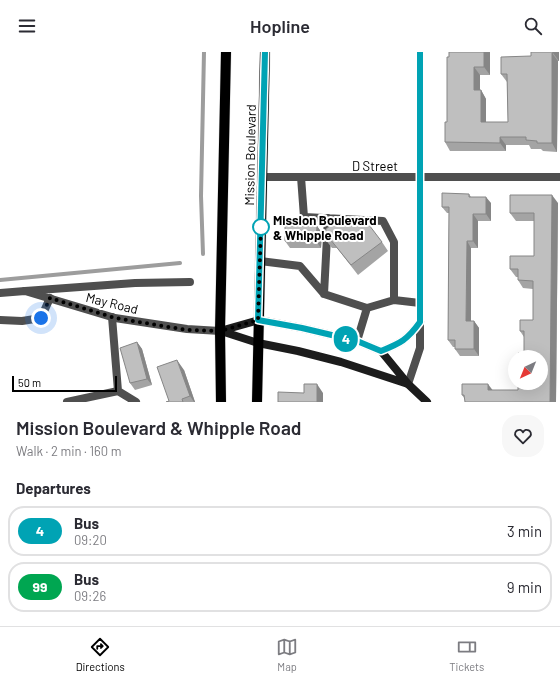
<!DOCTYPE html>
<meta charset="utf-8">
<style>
:root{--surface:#fff;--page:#f7f7f7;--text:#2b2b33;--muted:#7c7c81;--line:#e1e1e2;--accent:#000}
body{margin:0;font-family:Barlow,sans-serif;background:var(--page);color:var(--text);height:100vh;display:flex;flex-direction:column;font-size:15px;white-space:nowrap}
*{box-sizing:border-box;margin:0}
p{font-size:13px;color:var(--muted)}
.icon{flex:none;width:22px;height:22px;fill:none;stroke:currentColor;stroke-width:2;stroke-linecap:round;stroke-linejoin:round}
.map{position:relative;height:350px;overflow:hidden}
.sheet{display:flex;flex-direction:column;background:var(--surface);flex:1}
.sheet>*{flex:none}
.badge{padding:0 8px;border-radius:13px;font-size:14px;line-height:26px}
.needle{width:26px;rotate:223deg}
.tools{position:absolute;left:508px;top:298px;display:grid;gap:8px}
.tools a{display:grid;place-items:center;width:40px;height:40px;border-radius:50%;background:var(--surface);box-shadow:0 4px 16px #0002;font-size:20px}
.scale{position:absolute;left:12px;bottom:10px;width:105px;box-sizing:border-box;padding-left:4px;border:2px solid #000;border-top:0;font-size:11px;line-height:14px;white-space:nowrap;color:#000;-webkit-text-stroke:3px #fff;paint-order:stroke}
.you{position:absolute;width:20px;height:20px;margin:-10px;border:3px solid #fff;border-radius:50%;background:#1a73e8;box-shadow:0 0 0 6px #1a73e833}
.map>.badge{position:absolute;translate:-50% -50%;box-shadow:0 0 0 2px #fff}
h2{padding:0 16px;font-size:15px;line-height:36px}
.round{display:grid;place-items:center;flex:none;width:42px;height:42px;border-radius:16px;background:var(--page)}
.headline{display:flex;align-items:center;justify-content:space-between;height:68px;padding:0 16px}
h1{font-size:19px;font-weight:600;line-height:30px}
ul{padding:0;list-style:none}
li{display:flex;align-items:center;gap:12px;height:50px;margin:0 8px 6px;padding:0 8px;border:2px solid var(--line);border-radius:16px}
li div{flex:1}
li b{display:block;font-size:15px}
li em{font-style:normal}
li .badge{min-width:44px;font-weight:700;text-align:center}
header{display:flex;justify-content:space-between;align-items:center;height:52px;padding:0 16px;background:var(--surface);font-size:18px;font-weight:600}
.tab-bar{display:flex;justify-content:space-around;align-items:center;height:56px;border-top:1px solid var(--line);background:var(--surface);font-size:11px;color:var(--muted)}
.tab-bar a{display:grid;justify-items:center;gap:2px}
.tab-bar .active{color:var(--accent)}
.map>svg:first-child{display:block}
</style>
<header><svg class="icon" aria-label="menu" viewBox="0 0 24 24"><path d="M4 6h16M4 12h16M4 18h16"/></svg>Hopline<svg class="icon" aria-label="search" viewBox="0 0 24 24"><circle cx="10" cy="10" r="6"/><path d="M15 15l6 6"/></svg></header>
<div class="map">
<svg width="560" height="350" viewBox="0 0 560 350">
<rect width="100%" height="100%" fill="#fff"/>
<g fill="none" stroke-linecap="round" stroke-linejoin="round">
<path stroke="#9d9d9d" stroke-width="4" d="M203 202 201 144 204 0
M0 228 180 211"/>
<g stroke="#dbdbdb" stroke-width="11">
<path id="primary" d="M221 350 220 279 226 0
M257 350 265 0"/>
</g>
<path stroke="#4f4f4f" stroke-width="8" d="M301 125 304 165 383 169 394 190V248
M260 209 300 214 324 242 367 256 357 289
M25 239 135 231 190 230
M324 242 328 166
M367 256 394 248 420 251
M0 268 22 269 41 266 50 246
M118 339 136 350
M67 350 118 339 112 265"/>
<path stroke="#4f4f4f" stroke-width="8" d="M262 125H560
M0 241 25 239 115 266 187 277 220 279
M408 332 420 296V0"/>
<path stroke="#1c1c1c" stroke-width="8" d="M220 279 259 268 302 276 357 289 381 299 408 332 427 350
M221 279 258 291 298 299 341 310 408 332
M381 299C401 291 407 288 420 270"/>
<use href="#primary" stroke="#000" stroke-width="10"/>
</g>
<path fill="#a4a4a4" d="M449 0H490V23H480V38H481L486 47V70H508L507 30 501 22 531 4 559 0V9H558L557 100 543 99 541 97H531L529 93H506V99H450L445 90 447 70Z
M469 142 471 145 491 151V169H478V196H471V269H474L479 276V304H460L455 297V295H453L448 288 449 161H447L442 155Z
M558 151 556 350 465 347 462 343 493 338H518L524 301V285L520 279 533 268V237L523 236 518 228V225H516L510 217 534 204V169H516L510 161Z
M317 174 322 181 321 196H290L285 189Z
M351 174 382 190 388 199 358 223 337 196H332L325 187Z
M137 290 142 297 152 333 135 338 130 331Z
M184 318 195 350H166L169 349Z"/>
<path fill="#868686" d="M484 0H490V23L484 15Z
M553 0H559V9L553 1Z
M552 1 558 9 557 100 552 91Z
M474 15 480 23V47L474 38Z
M481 38 486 47V78L481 70Z
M500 85 506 93V99L500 91Z
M552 143 558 151 556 350H550Z
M486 145 491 151V169L486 162Z
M473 162 478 169V196L473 189Z
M317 174 322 181 321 196 316 189Z
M467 189 471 196V276L466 269Z
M474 269 479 276V304L474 297Z
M137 290 142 297 152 333 147 327Z
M177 308 184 318 195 350H194L190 344Z
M317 332 323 341V350H317Z
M488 332 494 340 488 338Z"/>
<path fill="#bfbfbf" stroke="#868686" d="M449 0H484V15H474V38H481V70H508L507 22H501V5L531 4V0H553V1H552V91H537V89L526 88V85H500V91L445 90V70H447V5H449Z
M442 141 469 142V145H486V162H473V189H467L466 269H474V297H455V288H448L449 155H442Z
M510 143H552L550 350H465L464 343H462V332H488V338H518V331H541V305H518V301H524V279H520V268H533V229L518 228V217H510V204H534V161H510Z
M343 164 351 174 363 165 382 190 351 213 330 187H325L326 177Z
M285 174H317L316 189H285Z
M137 290 147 327 130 331 120 296Z
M177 308 190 344 182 347 183 350H166L169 349 157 315Z
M304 332H317V350H278V340L304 341Z"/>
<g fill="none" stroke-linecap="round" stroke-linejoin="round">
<g stroke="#fff" stroke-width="9">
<path id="line" d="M265 0 258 268 302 276 357 289 381 299C401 291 407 288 420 270V0"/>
</g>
<use href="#line" stroke="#00a3b4" stroke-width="6"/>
<path stroke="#000" stroke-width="4" stroke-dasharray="0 7.2" d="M41 266 50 246 115 266 187 278 220 279 258 268 261 174V175"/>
</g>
<circle fill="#fff" stroke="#00a3b4" stroke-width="2" cx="261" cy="175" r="8"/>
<g text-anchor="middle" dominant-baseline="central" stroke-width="4" stroke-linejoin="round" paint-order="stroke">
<g font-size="13" fill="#000" stroke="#fff">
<text transform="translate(250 103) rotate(-89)">Mission Boulevard</text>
<text x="375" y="114">D Street</text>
<text transform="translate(112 251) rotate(14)">May Road</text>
</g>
<g font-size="13" font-weight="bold" fill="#000" stroke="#fff" text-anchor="start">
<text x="273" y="168">Mission Boulevard<tspan x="273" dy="15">&amp; Whipple Road</tspan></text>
</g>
</g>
</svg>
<div class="tools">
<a><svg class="needle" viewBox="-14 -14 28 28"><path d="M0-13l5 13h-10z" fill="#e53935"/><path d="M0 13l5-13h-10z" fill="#7c7c81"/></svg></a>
</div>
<div class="scale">50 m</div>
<div class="you" style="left:41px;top:266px"></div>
<b class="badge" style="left:346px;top:287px;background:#00a3b4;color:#fff">4</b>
</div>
<section class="sheet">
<div class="headline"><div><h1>Mission Boulevard &amp; Whipple Road</h1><p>Walk · 2 min · 160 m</p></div><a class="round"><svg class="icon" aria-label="heart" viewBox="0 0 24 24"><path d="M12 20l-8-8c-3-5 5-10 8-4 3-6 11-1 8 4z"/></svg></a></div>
<h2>Departures</h2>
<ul>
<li><span class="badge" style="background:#00a3b4;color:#fff">4</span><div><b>Bus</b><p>09:20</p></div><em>3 min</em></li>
<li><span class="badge" style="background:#00a651;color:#fff">99</span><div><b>Bus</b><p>09:26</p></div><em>9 min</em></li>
</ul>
</section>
<nav class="tab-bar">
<a class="active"><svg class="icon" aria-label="directions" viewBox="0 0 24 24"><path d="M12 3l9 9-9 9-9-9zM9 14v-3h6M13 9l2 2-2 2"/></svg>Directions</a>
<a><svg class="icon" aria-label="map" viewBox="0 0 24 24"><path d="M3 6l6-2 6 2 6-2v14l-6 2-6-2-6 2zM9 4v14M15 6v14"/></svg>Map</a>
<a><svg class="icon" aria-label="tickets" viewBox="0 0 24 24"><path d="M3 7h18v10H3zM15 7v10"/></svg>Tickets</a>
</nav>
